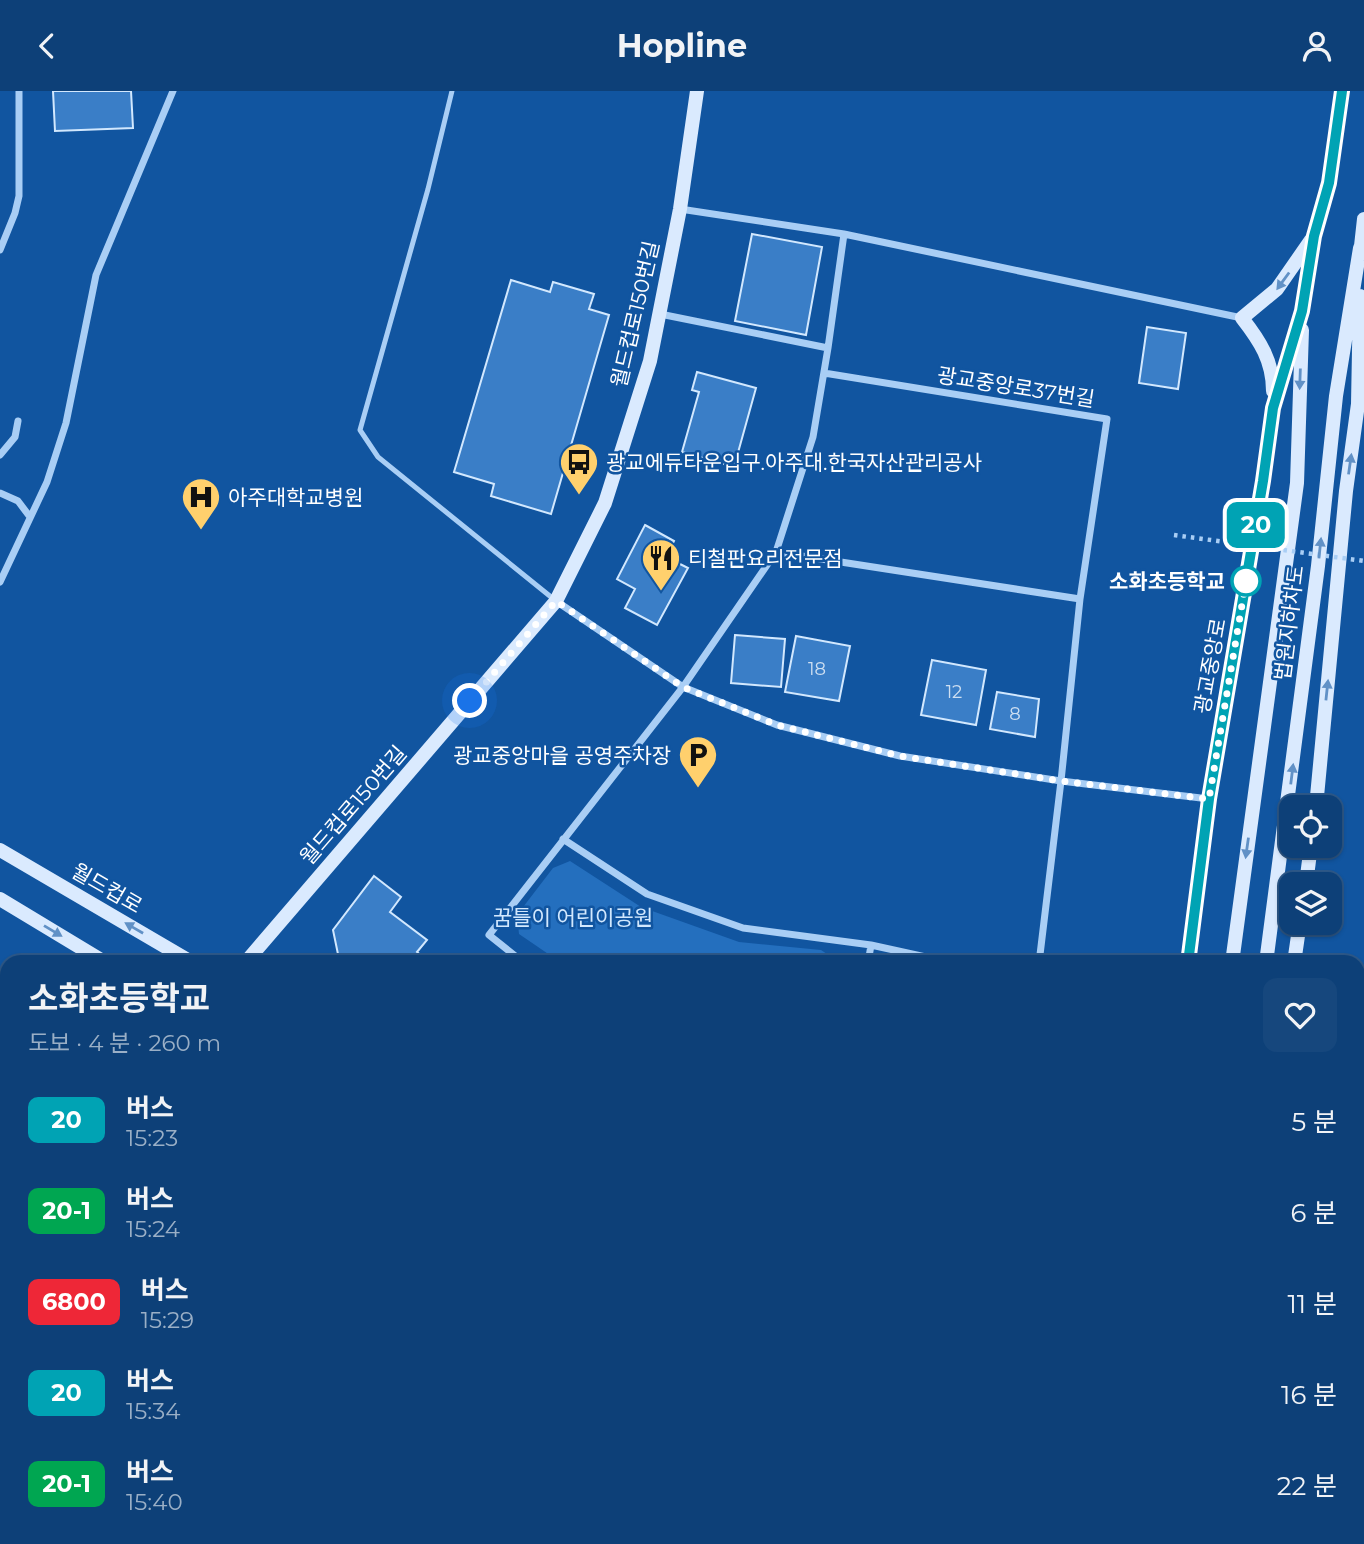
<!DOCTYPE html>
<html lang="ko">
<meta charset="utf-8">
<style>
:root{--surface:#0d4078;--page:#16477d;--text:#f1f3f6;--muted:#9aafc6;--line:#2d598a}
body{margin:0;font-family:Montserrat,"Noto Sans KR",sans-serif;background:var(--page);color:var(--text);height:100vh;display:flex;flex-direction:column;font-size:26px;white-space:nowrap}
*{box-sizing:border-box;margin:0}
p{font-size:23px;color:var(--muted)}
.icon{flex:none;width:38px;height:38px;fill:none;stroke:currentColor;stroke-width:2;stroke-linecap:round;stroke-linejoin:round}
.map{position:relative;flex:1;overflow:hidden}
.side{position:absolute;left:0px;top:864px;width:1365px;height:590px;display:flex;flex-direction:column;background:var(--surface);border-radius:21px 21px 0 0;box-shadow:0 2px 5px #0004,0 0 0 2px var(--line)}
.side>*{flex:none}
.badge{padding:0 14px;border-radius:10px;font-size:24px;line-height:46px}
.tools{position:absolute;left:1279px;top:704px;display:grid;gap:14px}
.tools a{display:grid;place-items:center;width:63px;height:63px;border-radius:14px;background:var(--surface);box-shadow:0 2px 5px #0004,0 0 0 2px var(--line);font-size:35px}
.you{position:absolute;width:35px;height:35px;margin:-18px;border:5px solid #fff;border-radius:50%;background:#1a73e8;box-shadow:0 0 0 10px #1a73e833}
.map>.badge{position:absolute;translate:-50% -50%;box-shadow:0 0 0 4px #fff}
.round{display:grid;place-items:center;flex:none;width:74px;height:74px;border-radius:14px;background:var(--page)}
.summary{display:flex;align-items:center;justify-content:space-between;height:119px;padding:0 28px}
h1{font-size:33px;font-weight:700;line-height:52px}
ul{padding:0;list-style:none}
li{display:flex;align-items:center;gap:21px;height:91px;padding:0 28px}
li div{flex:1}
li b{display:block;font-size:26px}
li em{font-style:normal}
li .badge{min-width:77px;font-weight:700;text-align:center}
header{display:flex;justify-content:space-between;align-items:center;height:91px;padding:0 28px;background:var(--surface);font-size:32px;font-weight:700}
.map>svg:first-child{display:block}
</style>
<header><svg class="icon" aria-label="back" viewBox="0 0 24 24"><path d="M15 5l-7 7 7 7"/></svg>Hopline<svg class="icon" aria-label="person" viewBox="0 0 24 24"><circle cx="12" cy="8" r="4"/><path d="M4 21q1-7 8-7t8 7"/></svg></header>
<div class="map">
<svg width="1364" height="1453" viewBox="0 0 1364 1453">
<rect width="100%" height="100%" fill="#1155a0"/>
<path fill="#246fbe" d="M570 770 641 816 739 851 821 859 839 871H560L519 843 517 824 553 777Z
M64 1447H360L358 1453H62Z"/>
<path fill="#3a7ec7" stroke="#d2e8fe" stroke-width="2" d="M53 0H131L133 37 55 40Z
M752 143 822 156 806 244 735 230Z
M511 189 550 201 553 191 594 203 589 218 609 224 551 423 491 405 494 393 454 381Z
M1147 236 1186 242 1178 298 1139 292Z
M697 281 756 297 734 376 682 361 699 301 692 299Z
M645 434 674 450 666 466 688 477 657 534 625 517 635 498 617 488Z
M735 544 785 548 781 596 731 592Z
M796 545 850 555 839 610 785 601Z
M932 569 986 579 976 634 921 624Z
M997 601 1039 608 1035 646 990 638Z
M374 785 401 806 390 821 427 849 417 861 430 872H343L339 868 333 839Z
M0 935 7 939V993L0 989Z
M5 1086 7 1088 6 1159 0 1155V1092Z
M7 1228V1294L0 1292V1245Z
M418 1447H524L522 1453H421L423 1449Z"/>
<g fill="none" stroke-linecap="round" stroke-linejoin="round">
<path stroke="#356eae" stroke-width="14" stroke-dasharray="14 7" stroke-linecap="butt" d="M1154 1453 1155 1447
M1172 1453 1174 1447"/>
<path stroke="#a9cef5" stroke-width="5" d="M452 0 428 98 360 339 378 366 556 510
M26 1453 28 1447"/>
<path stroke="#a9cef5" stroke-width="7" d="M680 118 844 143 1242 227
M0 159 15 122 19 105V0
M660 223 828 257
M824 282 1107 328 1080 508 1061 690 1039 872
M0 364 15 346 18 330
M0 402 18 410 30 426
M776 461 1080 508
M0 491 47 391 66 332 96 184 173 0
M556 510 683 596 777 634 900 665 1061 690 1209 708
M563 748 647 803 743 837 871 854
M524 872 489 844 683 596 776 461 813 346 828 257 844 143
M868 872 871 854 953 872
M0 1171 7 1176
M0 1194 7 1181
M0 1431 7 1412"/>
<path stroke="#daeafe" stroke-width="14" d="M1360 164 1364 128
M1273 300C1273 270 1260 250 1242 227L1277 198 1311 149
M1316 716 1346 400 1358 313 1360 205
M0 759 193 872
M1306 793 1311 754
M0 808 106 872
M245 872 556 510 605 412 650 270 680 118 697 0
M1188 872 1209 708 1263 390 1273 317 1302 220 1314 145 1329 92 1342 0
M1232 872 1297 392 1302 239
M1266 872 1318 475 1336 305 1360 157
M1294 872 1300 831
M756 1447 760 1453
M814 1447 818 1453
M1114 1453 1115 1447
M1215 1453 1216 1447"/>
<path stroke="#a9cef5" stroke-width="4.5" stroke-dasharray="3.5 5" stroke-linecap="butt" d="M1174 444 1364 470"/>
</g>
<defs><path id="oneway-solid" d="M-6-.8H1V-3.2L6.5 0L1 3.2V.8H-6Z" transform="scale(1.75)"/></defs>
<g fill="#6191c6">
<use href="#oneway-solid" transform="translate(1283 190) rotate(126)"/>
<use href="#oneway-solid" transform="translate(1300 288) rotate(92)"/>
<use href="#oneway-solid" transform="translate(1350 373) rotate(-82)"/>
<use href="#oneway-solid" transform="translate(1320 457) rotate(-84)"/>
<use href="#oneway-solid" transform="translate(1327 599) rotate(-84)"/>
<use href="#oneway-solid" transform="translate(1292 683) rotate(-83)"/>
<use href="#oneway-solid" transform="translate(1247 757) rotate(98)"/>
<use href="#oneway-solid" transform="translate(134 837) rotate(-150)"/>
<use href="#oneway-solid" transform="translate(53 840) rotate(31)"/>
</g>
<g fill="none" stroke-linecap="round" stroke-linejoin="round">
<g stroke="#fff" stroke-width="16">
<path id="line" d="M1188 872 1209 708 1263 390 1273 317 1302 220 1314 145 1329 92 1342 0"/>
</g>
<use href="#line" stroke="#00a3b4" stroke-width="10"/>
<path stroke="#fff" stroke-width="7" stroke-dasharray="0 12.6" d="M470 610 556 510 683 596 777 634 900 665 1061 690 1209 708 1246 490"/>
</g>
<defs>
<g id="bus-pin" transform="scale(2.0125)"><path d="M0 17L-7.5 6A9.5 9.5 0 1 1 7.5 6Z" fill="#ffd06d" stroke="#1155a0"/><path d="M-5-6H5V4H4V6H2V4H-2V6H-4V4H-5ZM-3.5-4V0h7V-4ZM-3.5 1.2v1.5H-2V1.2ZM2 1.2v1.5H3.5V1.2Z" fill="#111"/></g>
<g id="hospital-pin" transform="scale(2.0125)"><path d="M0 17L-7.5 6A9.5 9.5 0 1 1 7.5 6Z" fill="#ffd06d" stroke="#1155a0"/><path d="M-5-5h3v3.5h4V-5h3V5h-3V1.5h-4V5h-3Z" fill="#111"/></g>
<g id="restaurant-pin" transform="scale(2.0125)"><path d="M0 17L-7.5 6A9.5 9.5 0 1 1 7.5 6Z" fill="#ffd06d" stroke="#1155a0"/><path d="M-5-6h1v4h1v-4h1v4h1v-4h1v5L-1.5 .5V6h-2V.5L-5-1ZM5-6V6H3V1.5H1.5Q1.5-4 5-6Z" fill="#111"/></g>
<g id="parking-pin" transform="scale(2.0125)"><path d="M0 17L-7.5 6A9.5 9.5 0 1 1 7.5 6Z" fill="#ffd06d" stroke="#1155a0"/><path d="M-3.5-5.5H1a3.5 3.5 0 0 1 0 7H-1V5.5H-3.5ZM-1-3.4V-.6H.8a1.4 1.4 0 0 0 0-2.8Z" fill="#111"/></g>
</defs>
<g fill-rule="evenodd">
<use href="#bus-pin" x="579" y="371"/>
<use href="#hospital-pin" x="201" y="406"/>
<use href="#restaurant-pin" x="661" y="467"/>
<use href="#parking-pin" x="698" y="664"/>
</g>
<circle fill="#fff" stroke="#00a3b4" stroke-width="3.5" cx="1246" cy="490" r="14"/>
<g text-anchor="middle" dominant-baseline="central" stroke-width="5" stroke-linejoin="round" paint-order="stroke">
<g font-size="18" fill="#cedff1">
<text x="817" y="578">18</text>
<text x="954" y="601">12</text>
<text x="1015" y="623">8</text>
</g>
<g font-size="21" fill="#fff" stroke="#1155a0">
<text transform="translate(635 223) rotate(-77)">월드컵로150번길</text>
<text transform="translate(1016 296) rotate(9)">광교중앙로37번길</text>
<text transform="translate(1289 532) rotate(-83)">법원지하차도</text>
<text transform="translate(1210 575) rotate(-80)">광교중앙로</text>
<text transform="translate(353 714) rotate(-49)">월드컵로150번길</text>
<text transform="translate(107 797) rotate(30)">월드컵로</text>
</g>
<g font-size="21" fill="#fff" stroke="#1155a0" text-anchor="start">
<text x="606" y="371">광교에듀타운입구.아주대.한국자산관리공사</text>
<text x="228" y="406">아주대학교병원</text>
<text x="688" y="467">티철판요리전문점</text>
<text x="671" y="664" text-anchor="end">광교중앙마을 공영주차장</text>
</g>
<g font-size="21" font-weight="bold" fill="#fff" stroke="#1155a0" text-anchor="end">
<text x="1225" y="490">소화초등학교</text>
</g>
<g font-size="21" fill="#d2e8fe" stroke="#1155a0">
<text x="573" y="826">꿈틀이 어린이공원</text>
</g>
</g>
</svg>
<div class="tools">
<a><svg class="icon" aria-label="locate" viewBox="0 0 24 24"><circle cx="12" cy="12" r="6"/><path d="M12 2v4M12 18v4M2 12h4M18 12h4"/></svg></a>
<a><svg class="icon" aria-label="layers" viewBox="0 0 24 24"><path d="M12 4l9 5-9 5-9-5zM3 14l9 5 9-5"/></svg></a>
</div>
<div class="you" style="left:470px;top:610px"></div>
<b class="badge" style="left:1256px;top:434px;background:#00a3b4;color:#fff">20</b>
<section class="side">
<div class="summary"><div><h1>소화초등학교</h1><p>도보 · 4 분 · 260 m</p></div><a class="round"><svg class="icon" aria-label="heart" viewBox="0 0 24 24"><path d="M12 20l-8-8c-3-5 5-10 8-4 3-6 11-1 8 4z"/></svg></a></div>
<ul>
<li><span class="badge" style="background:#00a3b4;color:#fff">20</span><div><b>버스</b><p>15:23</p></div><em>5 분</em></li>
<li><span class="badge" style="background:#00a651;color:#fff">20-1</span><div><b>버스</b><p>15:24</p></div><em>6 분</em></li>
<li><span class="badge" style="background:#ee2737;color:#fff">6800</span><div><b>버스</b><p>15:29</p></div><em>11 분</em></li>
<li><span class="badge" style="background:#00a3b4;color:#fff">20</span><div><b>버스</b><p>15:34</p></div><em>16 분</em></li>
<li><span class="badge" style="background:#00a651;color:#fff">20-1</span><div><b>버스</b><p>15:40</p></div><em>22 분</em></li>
</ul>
</section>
</div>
